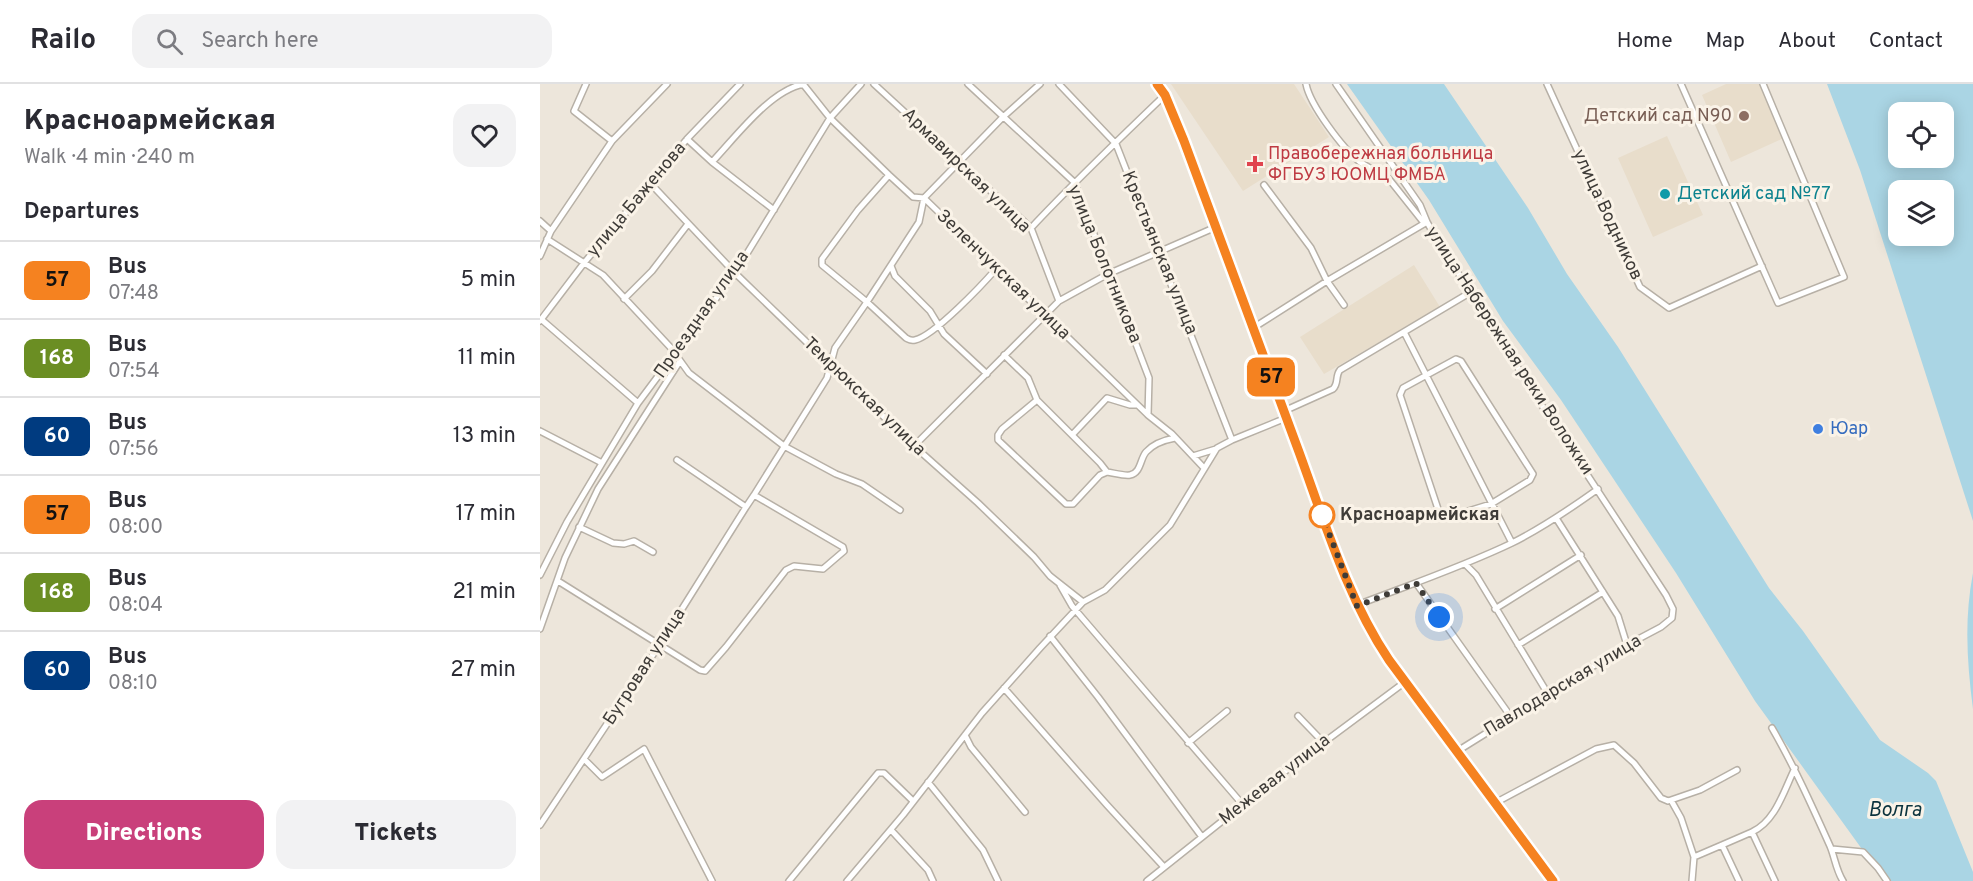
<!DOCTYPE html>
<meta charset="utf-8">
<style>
:root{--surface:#fff;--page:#f2f2f3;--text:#2b2b33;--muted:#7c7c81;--line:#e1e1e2;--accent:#c9407b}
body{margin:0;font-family:Overpass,sans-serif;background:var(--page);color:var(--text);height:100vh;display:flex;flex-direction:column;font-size:22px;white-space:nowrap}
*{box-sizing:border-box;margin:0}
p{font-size:20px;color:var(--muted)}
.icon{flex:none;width:33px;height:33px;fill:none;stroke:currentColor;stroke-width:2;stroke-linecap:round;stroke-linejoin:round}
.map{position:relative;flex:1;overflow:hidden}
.details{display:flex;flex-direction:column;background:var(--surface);width:540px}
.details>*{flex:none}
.badge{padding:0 12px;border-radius:9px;font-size:21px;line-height:39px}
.buttons{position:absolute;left:1348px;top:18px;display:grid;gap:12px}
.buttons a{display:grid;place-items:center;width:66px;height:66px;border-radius:12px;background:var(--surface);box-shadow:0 3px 15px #0003;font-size:30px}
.you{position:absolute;width:30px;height:30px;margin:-15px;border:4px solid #fff;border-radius:50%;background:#1a73e8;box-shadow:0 0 0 9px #1a73e833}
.map>.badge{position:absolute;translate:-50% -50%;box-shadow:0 0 0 3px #fff}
h2{padding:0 24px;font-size:22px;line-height:54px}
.round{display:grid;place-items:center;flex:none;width:63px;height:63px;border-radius:18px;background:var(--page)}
.overview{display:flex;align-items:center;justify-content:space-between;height:102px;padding:0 24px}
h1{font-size:28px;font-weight:800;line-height:45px}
.action{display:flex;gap:12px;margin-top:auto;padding:12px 24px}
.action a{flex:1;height:69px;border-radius:18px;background:var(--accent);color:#fff;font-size:24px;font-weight:800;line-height:69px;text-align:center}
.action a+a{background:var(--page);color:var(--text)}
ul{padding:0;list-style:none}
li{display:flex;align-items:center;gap:18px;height:78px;padding:0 24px;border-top:2px solid var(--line)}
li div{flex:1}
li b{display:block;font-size:22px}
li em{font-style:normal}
li .badge{min-width:66px;font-weight:700;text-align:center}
header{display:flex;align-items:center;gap:36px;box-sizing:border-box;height:84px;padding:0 30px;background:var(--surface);border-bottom:2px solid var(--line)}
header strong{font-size:28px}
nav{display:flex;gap:33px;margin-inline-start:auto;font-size:21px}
.search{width:420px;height:54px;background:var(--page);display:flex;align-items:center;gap:15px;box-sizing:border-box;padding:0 21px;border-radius:18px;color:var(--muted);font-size:22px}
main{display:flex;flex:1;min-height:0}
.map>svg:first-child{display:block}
</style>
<header>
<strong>Railo</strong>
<div class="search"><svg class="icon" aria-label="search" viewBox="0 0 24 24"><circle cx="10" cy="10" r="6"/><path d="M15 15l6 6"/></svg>Search here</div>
<nav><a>Home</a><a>Map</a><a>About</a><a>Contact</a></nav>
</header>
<main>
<section class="details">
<div class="overview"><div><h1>Красноармейская</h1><p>Walk · 4 min · 240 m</p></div><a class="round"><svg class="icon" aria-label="heart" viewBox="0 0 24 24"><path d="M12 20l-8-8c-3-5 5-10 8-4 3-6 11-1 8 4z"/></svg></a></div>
<h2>Departures</h2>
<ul>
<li><span class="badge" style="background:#f58220;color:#111">57</span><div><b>Bus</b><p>07:48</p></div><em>5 min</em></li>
<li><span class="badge" style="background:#6b8e23;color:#fff">168</span><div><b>Bus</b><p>07:54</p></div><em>11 min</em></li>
<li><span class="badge" style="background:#003b80;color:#fff">60</span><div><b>Bus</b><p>07:56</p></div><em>13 min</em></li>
<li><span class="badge" style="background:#f58220;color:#111">57</span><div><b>Bus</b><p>08:00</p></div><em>17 min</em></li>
<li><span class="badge" style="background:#6b8e23;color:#fff">168</span><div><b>Bus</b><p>08:04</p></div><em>21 min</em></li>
<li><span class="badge" style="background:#003b80;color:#fff">60</span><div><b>Bus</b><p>08:10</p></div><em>27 min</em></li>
</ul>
<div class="action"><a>Directions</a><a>Tickets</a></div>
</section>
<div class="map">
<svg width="1433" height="797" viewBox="0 0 1433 797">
<rect width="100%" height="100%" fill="#ede6db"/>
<path fill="#e8ddcb" d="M631 0H754L789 53 703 107Z
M1186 0H1222L1246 53 1191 78 1162 11Z
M1127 52 1163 131 1113 153 1078 74Z
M874 181 900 223 784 290 760 253Z"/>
<path fill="#aad5e4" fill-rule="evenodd" d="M807 0H904L988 124 1027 190 1078 263 1229 504 1263 547 1340 656 1388 689 1396 697 1433 788V797H1345L1215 617 1136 489 1021 316 963 237 889 116Z
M1287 0H1433V437L1320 86ZM1359 28H1404V74H1359ZM1359 106H1404V152H1359Z
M1433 489V625C1427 579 1424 535 1433 489Z"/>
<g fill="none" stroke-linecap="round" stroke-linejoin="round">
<g stroke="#b7b0a6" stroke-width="8">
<path id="minor" d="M46 0 34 27 72 57
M263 0 290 34 349 91 373 113 384 114 608 331 632 350 664 384
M334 0 491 144 519 217
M428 0 534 98 609 294 608 331
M519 0 576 60 692 356
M766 0C770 21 803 65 820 78 829 85 840 87 849 95L884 139
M796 0 880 121 887 138 896 154 997 314 1126 511 1133 525 1132 534 1121 543 1087 561 916 668
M1007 0 1100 203 1129 224 1222 182
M1141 0 1238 219 1304 193 1223 0
M147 55 172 78 234 126
M172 78C195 54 230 6 264 0
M349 91 318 126 282 175V181L327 218 366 254C370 256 370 257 375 256 394 252 443 200 456 185
M111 100 195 189 374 362 438 419 494 473 510 492 543 518
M724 101 771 164 787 197 804 221
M0 137 11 147
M491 144C534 98 579 55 625 11
M7 155 63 191 131 264 149 289 244 362 296 390 322 400 360 426
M0 172 11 147 72 57 127 0
M351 182 355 192 390 227 404 250 447 290
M84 215 112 187 148 140
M2 236 98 319
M0 237 44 179 147 55 200 0
M713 244 787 197 887 138
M864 248 972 459
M464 271 488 294 497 316 560 379 567 388
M916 275 921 277 993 390 990 396 951 420 909 433 899 428 860 311 863 304Z
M497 316 462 345 458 351V356L526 420H533L560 391 567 388C574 389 584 392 590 391 601 389 600 375 606 368 614 359 624 356 635 354
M744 327 793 305C799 299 795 292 800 286L931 208
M0 347 62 379
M532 351 567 314 590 321H597
M374 362 519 217 568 190 676 143
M653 372 676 365
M214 411 287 294 295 264 327 218 379 138 384 114 463 33 500 0
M1016 434 1078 532 1087 561
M39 443 73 459 84 460 94 457 113 468
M925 480 936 491 1008 610
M0 491 27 438 98 319 195 189 290 34 321 0
M18 497 160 586 165 587 186 563 246 486 254 482 283 485 304 467 303 463 214 411 206 423 137 376
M876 499 971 633
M520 501 532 522 703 721
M817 521C869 501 922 483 972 459 1002 444 1030 425 1058 405
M955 525 1041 471
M0 545 25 474 58 405 140 277
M510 552 558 613 662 753
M978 561 1063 508
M464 604 567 721 624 783
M758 632 784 659
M1232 644C1254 682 1272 722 1290 762 1295 774 1296 786 1303 797
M425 651 431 663 485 728
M648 659 687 627
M44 675 62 693 104 665 172 797
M388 698 443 766 458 797
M1132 718 1141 734 1154 773 1152 797
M955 719 1056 665 1074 661 1094 679 1121 714 1128 717 1160 706 1197 686
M0 741 120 560 206 423
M351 746 388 786 393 797
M1292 765 1323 768 1338 784 1347 797
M1154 773 1182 761
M249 797 338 689H344L373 717
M307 797 363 731 442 629 500 564 543 518 565 506 630 441 677 364 692 356 746 334
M607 797 740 691 865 598
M1199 797 1182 761 1212 748
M1235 797 1212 748C1236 737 1244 706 1255 684"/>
</g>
<g stroke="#b7b0a6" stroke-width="11">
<path id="primary" d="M617 0 625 11 644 57C680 155 717 253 752 351 780 427 803 509 849 576L1013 797"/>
</g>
<use href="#minor" stroke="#fff" stroke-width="5"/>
<use href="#primary" stroke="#fff" stroke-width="8"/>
</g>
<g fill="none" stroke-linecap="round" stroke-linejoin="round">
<g stroke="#fff" stroke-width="14">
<path id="line" d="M617 0 625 11 644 57C682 161 720 265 759 368 785 439 807 513 849 576L1013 797"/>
</g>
<use href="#line" stroke="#f58220" stroke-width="9"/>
<path stroke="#3f3c38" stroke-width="6" stroke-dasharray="0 10.8" d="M782 431 817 522 876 499 899 533"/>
</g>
<circle fill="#8d6e63" stroke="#faf3e8" stroke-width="2" cx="1204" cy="32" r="6"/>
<path fill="#e0444e" stroke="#faf3e8" stroke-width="2" d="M712 71h6v6h6v6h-6v6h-6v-6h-6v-6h6z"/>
<circle fill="#0f9aa8" stroke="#faf3e8" stroke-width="2" cx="1125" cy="110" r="6"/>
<circle fill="#3f7fe0" stroke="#faf3e8" stroke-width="2" cx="1278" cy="345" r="6"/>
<circle fill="#fff" stroke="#f58220" stroke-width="3" cx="782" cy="431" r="12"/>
<g text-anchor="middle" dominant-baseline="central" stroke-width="6" stroke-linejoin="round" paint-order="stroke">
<g font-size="18" fill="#785e54" stroke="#faf3e8" text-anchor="end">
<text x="1192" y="32">Детский сад N90</text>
</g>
<g font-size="18" fill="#be3a42" stroke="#faf3e8" text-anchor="start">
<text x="728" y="70">Правобережная больница<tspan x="728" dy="21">ФГБУЗ ЮОМЦ ФМБА</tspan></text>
</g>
<g font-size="18" fill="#3f3c38" stroke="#faf3e8">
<text transform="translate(426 87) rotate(44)">Армавирская улица</text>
<text transform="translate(97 116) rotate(-50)">улица Баженова</text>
<text transform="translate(1067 131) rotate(65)">улица Водников</text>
<text transform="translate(619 169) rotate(68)">Крестьянская улица</text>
<text transform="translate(564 180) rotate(68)">улица Болотникова</text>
<text transform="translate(463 191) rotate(44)">Зеленчукская улица</text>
<text transform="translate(162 231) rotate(-55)">Проездная улица</text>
<text transform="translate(969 267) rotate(57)">улица Набережная реки Воложки</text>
<text transform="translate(324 313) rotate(44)">Темрюкская улица</text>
<text transform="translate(105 583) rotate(-57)">Бугровая улица</text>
<text transform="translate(1023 602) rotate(-31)">Павлодарская улица</text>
<text transform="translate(735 696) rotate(-38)">Межевая улица</text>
</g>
<g font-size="18" fill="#0d838f" stroke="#faf3e8" text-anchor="start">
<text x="1137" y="110">Детский сад №77</text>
</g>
<g font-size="18" fill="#366cbe" stroke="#faf3e8" text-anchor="start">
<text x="1290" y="345">Юар</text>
</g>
<g font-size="18" font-weight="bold" fill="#3f3c38" stroke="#faf3e8" text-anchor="start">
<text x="800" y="431">Красноармейская</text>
</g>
<g font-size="20" font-style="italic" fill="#0a333e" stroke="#faf3e8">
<text x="1355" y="727">Волга</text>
</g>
</g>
</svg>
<div class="buttons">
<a><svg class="icon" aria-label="locate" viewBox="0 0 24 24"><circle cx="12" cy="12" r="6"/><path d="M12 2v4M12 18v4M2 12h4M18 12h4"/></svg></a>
<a><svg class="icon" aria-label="layers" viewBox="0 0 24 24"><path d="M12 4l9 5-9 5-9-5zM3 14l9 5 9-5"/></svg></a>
</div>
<div class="you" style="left:899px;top:533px"></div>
<b class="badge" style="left:731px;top:293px;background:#f58220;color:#111">57</b>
</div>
</main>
